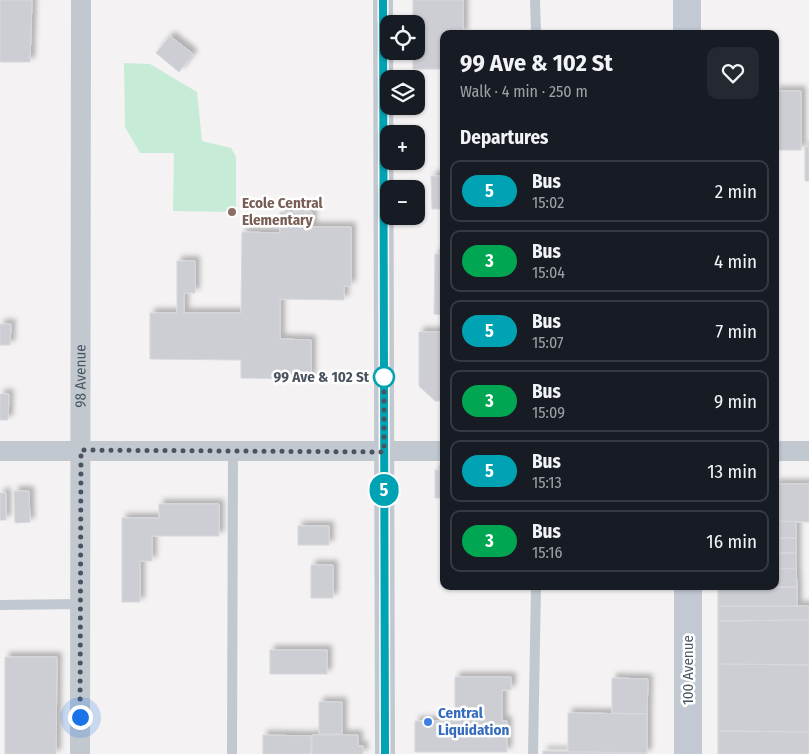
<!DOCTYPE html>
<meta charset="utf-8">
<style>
:root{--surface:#171b24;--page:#242831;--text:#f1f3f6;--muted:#9ea1a6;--line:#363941}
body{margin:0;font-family:"Fira Sans Condensed",sans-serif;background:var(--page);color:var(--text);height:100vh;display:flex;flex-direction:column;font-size:19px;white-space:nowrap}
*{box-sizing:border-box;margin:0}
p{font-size:16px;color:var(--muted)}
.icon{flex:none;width:28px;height:28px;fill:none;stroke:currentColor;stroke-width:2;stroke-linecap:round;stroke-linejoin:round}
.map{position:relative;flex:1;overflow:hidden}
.sheet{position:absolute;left:440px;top:30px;width:339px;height:560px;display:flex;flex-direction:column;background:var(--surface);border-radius:10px;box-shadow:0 1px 4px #0004}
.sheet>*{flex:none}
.badge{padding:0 10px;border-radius:16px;font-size:18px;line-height:32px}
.fabs{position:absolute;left:380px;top:15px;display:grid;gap:10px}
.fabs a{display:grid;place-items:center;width:45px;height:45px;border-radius:10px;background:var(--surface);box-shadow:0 1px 4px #0004;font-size:25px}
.you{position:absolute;width:25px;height:25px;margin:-12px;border:4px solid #fff;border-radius:50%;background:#1a73e8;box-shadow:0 0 0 8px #1a73e833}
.map>.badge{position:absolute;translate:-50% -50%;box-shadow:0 0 0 2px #fff}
h2{padding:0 20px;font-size:19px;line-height:45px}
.round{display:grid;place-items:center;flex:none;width:52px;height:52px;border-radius:10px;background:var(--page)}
.overview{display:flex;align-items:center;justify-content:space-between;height:85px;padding:0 20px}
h1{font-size:24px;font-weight:700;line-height:38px}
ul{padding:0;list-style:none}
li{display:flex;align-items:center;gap:15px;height:62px;margin:0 10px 8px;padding:0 10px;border:2px solid var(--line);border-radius:10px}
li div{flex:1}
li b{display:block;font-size:19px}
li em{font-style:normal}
li .badge{min-width:55px;font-weight:700;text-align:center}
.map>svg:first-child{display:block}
</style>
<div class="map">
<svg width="809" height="754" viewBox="0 0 809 754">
<defs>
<filter id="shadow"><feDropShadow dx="4.5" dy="-4.5" stdDeviation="2.5" flood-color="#0004"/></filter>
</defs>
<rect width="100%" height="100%" fill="#f4f2f2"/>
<path fill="#c6ecd8" d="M124 63 150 64 197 92 202 141 231 148 236 157V212L173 211 174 153H140L125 127Z"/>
<path fill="#cdced4" stroke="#d7d8dd" filter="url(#shadow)" d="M0 0H32L30 62H0Z
M413 0H463V34H444V69H413V51H416V24H413Z
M170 36 193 54 179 72 156 53Z
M775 91H801V150H775Z
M805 147H809V181H805Z
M431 176H444V209H432Z
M280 212H312V227H351V286H344V300L280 299V339L311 340V379L241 378V360L150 359V313H177V261H195V293H184V313H241L242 232 280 233Z
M435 254H444V315L434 314Z
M0 324H11L10 345H0Z
M419 332H444V401H435L419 386Z
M0 394H9L8 420H0Z
M435 470H444V498H435Z
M775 484H809V522L775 521Z
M14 491H29L30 522 15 523Z
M0 493H6V520H0Z
M159 504H219V536H152V561H140V602H122V518H159Z
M775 521 796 522V538H775Z
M298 526H329V545H298Z
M775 538H796V553H775Z
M775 553H796V569L775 568Z
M311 565H333V598H311Z
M775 568 796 569 797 587H718L775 586Z
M718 587H797V606H718Z
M718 606H809V620L718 621Z
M809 620V665L718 664V621Z
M270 650H327V674H270Z
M5 657H57L56 754H5Z
M718 664 809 665V732L718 731Z
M455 677H511V690H502V721H507V752H415V721H455Z
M612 678 648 679 647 714 612 713Z
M319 702H342V734H319Z
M568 713 647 714V753L568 752Z
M718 731 809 732V754H718Z
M263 735 311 736V754H263Z
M312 735H358V746H363V754H312Z
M543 751 647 753V754H543Z"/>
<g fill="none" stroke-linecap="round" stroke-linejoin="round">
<path stroke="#c1c8cf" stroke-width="10" d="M535 0 536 34
M0 605 79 604
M232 754 233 451
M533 754 536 586"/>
<g stroke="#c1c8cf" stroke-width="20">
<path d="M383 0 385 754"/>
<path d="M0 451H444"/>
<path d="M775 451H809"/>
<path id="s1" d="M80 754 81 0"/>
</g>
<path stroke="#c2c9d3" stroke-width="28" d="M687 0V34
M688 754V586"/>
</g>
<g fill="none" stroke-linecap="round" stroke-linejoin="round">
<g stroke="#fff" stroke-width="11">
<path id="line" d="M383 0 385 754"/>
</g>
<use href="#line" stroke="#00a3b4" stroke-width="8"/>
<path stroke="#4b545e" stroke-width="5" stroke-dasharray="0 9" d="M80 717 81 450 384 452V373V377"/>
</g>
<circle fill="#8d6e63" stroke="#fff" stroke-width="2" cx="232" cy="212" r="5"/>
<circle fill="#fff" stroke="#00a3b4" stroke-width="2.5" cx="384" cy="377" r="10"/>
<circle fill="#3f7fe0" stroke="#fff" stroke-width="2" cx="428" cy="722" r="5"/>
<g text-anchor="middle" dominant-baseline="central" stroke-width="5" stroke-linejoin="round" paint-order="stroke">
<g font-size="15" font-weight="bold" fill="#785e54" stroke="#fff" text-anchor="start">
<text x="242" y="203">Ecole Central<tspan x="242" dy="17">Elementary</tspan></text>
</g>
<g font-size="15" fill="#4b545e" stroke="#fff">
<text stroke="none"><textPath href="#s1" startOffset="378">98 Avenue</textPath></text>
<text transform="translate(688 670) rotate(-90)">100 Avenue</text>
</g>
<g font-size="15" font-weight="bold" fill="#4b545e" stroke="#fff" text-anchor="end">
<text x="369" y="377">99 Ave &amp; 102 St</text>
</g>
<g font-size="15" font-weight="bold" fill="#366cbe" stroke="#fff" text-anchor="start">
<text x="438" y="713">Central<tspan x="438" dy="17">Liquidation</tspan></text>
</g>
</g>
</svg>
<div class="fabs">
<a><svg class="icon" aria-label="locate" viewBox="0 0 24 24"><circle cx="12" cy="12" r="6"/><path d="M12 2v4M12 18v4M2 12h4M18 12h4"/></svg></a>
<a><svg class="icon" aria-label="layers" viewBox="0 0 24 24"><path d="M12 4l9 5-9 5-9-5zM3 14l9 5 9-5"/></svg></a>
<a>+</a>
<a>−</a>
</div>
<div class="you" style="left:80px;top:717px"></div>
<b class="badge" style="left:384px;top:490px;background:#00a3b4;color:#fff">5</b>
<section class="sheet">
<div class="overview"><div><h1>99 Ave &amp; 102 St</h1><p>Walk · 4 min · 250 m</p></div><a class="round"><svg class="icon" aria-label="heart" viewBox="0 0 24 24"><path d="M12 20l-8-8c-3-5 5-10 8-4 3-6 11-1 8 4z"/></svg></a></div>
<h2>Departures</h2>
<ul>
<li><span class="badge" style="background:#00a3b4;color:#fff">5</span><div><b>Bus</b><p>15:02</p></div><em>2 min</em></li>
<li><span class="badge" style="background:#00a651;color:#fff">3</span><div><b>Bus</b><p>15:04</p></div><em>4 min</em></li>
<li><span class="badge" style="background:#00a3b4;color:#fff">5</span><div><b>Bus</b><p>15:07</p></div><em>7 min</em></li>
<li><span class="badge" style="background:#00a651;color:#fff">3</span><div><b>Bus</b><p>15:09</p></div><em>9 min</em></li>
<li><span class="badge" style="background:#00a3b4;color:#fff">5</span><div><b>Bus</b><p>15:13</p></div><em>13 min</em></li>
<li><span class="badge" style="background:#00a651;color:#fff">3</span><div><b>Bus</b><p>15:16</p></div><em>16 min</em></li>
</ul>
</section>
</div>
